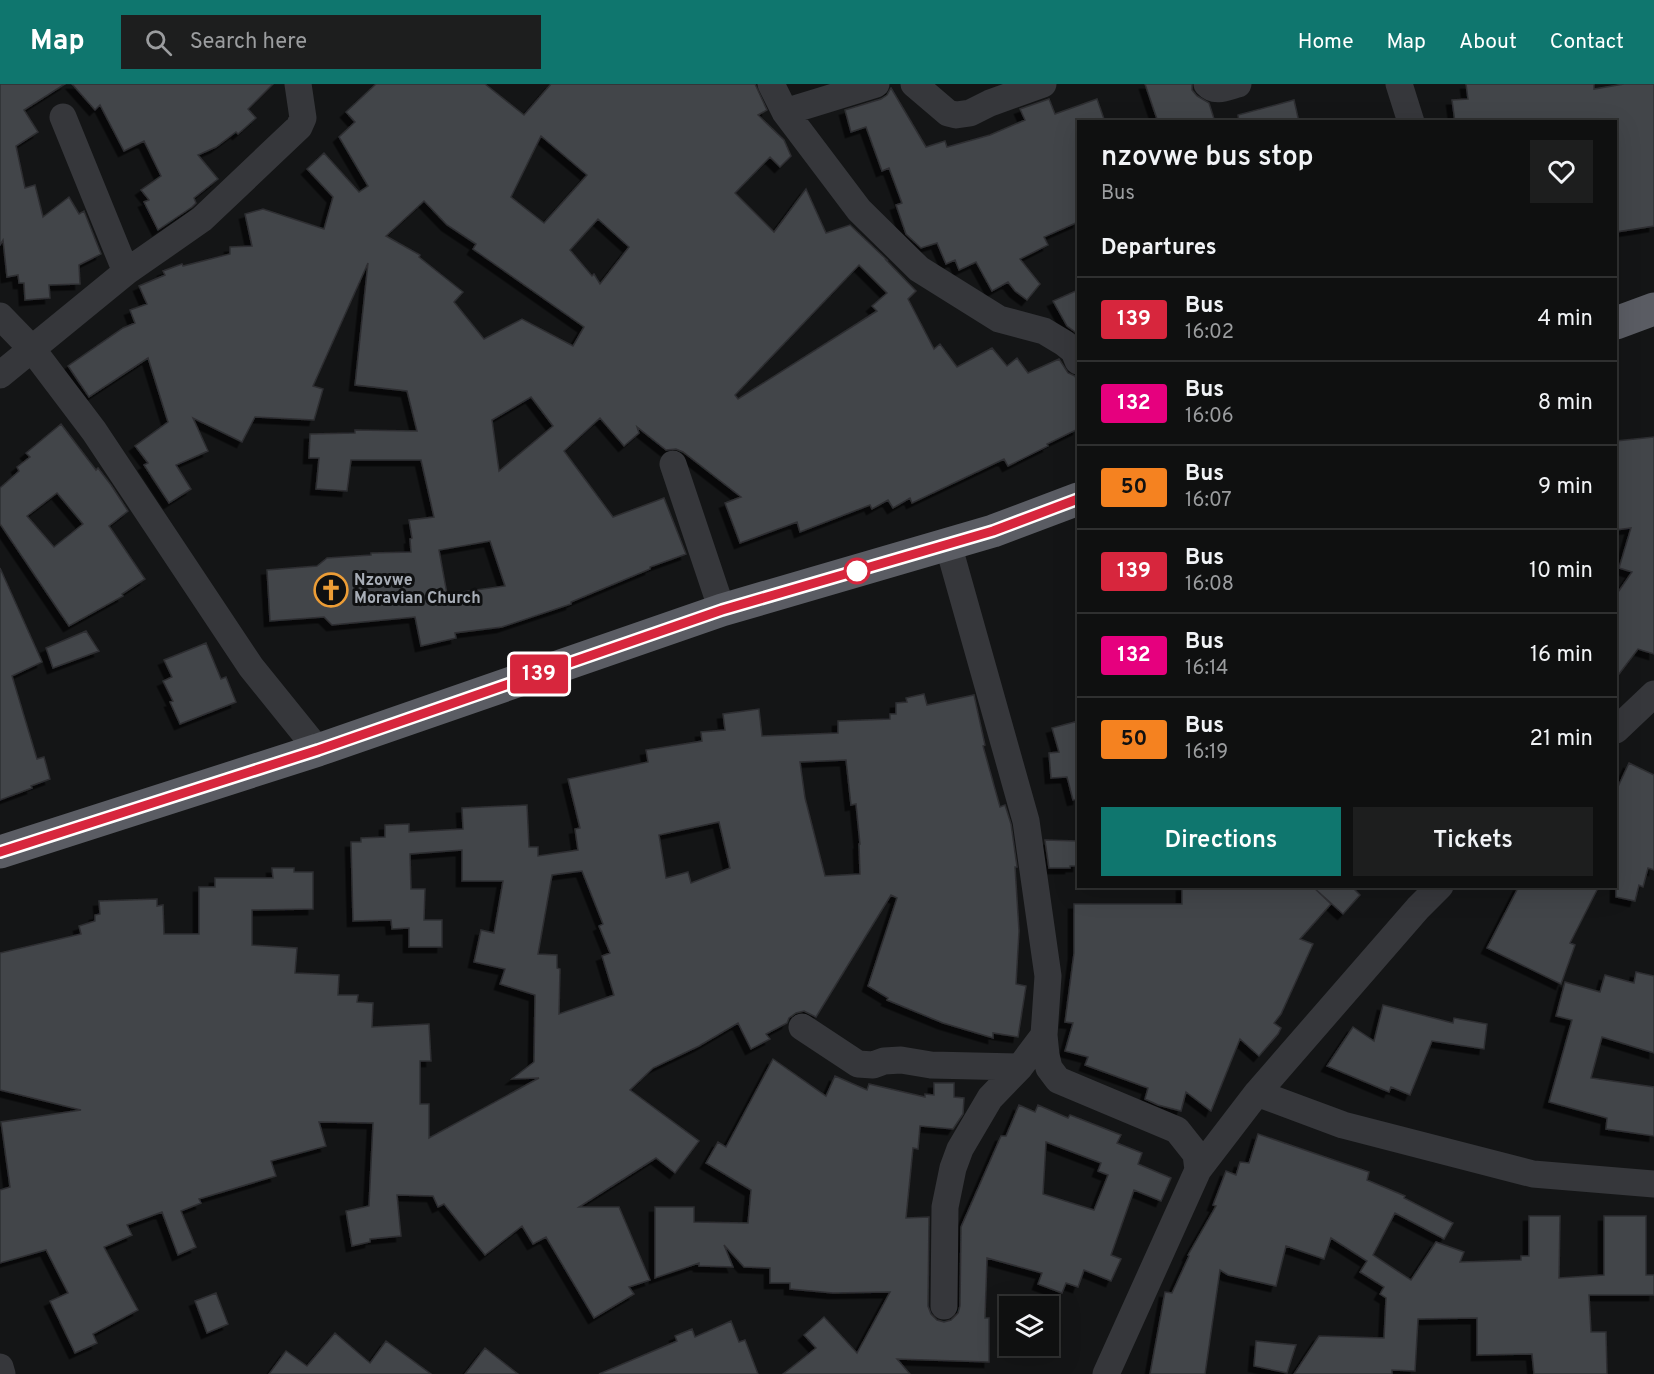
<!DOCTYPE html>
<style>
:root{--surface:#0f1010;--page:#1d1e1e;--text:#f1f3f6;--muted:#9b9d9f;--line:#2f3030;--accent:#0f766e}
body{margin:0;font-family:Overpass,sans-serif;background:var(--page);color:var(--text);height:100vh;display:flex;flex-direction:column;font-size:22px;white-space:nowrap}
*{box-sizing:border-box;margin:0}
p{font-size:20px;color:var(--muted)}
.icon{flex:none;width:33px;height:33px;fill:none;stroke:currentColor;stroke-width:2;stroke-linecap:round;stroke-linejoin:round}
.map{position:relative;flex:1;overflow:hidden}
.sheet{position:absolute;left:1077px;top:36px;width:540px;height:768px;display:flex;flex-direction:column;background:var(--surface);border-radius:0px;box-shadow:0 6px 24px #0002,0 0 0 2px var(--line)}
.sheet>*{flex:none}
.badge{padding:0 12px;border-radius:4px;font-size:21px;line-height:39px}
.fabs{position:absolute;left:999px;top:1212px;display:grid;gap:12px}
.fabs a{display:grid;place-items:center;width:60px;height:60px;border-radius:0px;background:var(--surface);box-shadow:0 6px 24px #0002,0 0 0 2px var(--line);font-size:30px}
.map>.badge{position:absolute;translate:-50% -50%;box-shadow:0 0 0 3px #fff}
h2{padding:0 24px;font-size:22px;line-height:54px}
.round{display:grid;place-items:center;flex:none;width:63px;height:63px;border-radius:0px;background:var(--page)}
.headline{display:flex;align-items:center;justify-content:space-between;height:102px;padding:0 24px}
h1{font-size:28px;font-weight:600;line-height:45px}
.button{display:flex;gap:12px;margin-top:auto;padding:12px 24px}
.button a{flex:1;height:69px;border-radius:0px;background:var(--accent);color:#fff;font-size:24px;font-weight:600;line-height:69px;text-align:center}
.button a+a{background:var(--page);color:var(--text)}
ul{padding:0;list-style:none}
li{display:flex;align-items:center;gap:18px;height:84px;padding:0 24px;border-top:2px solid var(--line)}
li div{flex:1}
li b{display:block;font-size:22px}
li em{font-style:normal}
li .badge{min-width:66px;font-weight:700;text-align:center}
header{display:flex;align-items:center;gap:36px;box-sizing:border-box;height:84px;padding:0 30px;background:var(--accent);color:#fff}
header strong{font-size:28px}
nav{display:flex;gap:33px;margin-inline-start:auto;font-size:21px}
.search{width:420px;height:54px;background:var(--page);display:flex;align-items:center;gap:15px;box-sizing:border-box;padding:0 21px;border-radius:0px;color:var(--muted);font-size:22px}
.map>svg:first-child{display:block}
</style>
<header>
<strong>Map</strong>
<div class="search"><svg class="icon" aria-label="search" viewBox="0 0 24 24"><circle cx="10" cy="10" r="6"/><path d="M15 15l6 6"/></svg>Search here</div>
<nav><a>Home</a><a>Map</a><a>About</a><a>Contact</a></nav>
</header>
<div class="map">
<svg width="1654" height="1290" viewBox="0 0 1654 1290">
<defs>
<filter id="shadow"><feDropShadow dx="-5.5" dy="5.5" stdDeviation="0" flood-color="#0009"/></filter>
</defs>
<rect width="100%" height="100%" fill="#141516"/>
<path fill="#434549" stroke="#2e2f32" stroke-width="1.5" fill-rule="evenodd" filter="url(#shadow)" d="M0 0H65L24 26 38 48 16 62 25 104 35 101 43 133 69 113 79 130 84 127 101 170 79 181 80 200 49 201 50 214 25 216 24 199H19L18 191 7 193 3 156 0 161Z
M72 0H273L248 25 256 34 238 50 236 48 216 63 198 71 218 95 194 114 196 119 192 123 158 146 144 118 149 116 141 106 161 92 144 57 124 67 100 21 95 26Z
M376 0H485L524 31 551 0H755L767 26 758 31 784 56 791 72 780 83 770 73 735 109 774 148 806 105 826 149 850 141 887 176H886L916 207 908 215 934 265 940 260 957 283 992 264 1007 282 1017 274 1028 289 1059 275 1068 289 1075 292 1078 300V345L1047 360 1048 362 1008 382 1004 375 912 419 910 414 893 424 888 416 872 425 870 421 800 448 797 438 740 459 725 419 741 413 683 368 676 365 666 366 637 343 639 349 624 362 600 334 564 367 613 433 664 414 686 470 650 483V485L571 518V520L502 543 455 549 456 554 421 562 415 533 332 541 324 533 270 537 267 486 317 482 327 474 371 471V469L411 468 410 455 412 454 409 436 434 433 421 376H351L347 407 316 405 319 374H309L310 350 355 349V346L417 347 407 307 355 301 368 179 313 302 323 305 314 336 255 333 242 358 193 334 208 367 176 381 191 405 169 419 144 381 148 379 135 362 168 338 148 274 89 313 68 282 123 244 135 239 130 226 147 220 139 202 165 191 163 187 182 180 183 182 230 170V163L252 162 245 130 263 125 324 145 333 113 307 85 324 69 359 108 368 102 339 53 355 38 346 28ZM541 52 587 91 544 139 511 113ZM424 117 447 141 476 160 473 165 584 243 573 262 522 235 484 255 454 218 463 208 419 173 420 171 386 152ZM598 135 629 163 600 200 594 190 592 192 570 166ZM859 181 887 209 872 222 877 227 738 315 735 311ZM531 313 553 342 499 387 492 336ZM490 457 505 502 447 510 439 466Z
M1145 0H1192V6L1197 12 1209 19 1215 38H1158Z
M1466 0H1594V5L1624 0H1654V142L1616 148V38H1455L1452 16 1468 15Z
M891 4 926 63 945 57 947 63 990 51 1025 36 1020 25 1049 15 1055 30 1097 15 1105 38H1078V138L1044 153 1048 161 1020 175 1040 200 1027 216 1015 207 1008 198 992 207 976 178 959 186 955 176 946 180 937 159 921 164 906 150 896 121 902 119 889 84 882 87 866 43 851 48 845 26 881 15 887 11Z
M1294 16 1299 38H1239L1238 31Z
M1078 206V250L1067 242 1053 217Z
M61 340 96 386 98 384 111 401 128 427 109 442 145 495 122 510 123 512 69 542 0 440V404L19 387 17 383 30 373 26 369ZM57 409 83 440 54 463 27 432Z
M1654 353V570L1638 565 1616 594V511L1632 488 1619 484 1631 444 1616 446V357Z
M0 484 42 578 12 592 37 675 44 673 50 695 31 702 32 704 0 716Z
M86 547 99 567 53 584 46 564Z
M206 559 221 595 226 593 236 618 180 640 170 618 173 617 163 597 172 593 164 576Z
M924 610 927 621 974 611 985 661 983 662 1000 723 1005 721 1011 740 1017 783H1015L1019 847 1016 900 1026 902 1018 953 993 949V954L943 939 887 916 888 914 868 902 897 814 891 811 816 933 804 927 796 929 789 934 787 939 766 950 770 955 751 965 738 939 699 962 653 984 630 1006 699 1057 675 1089 656 1074 579 1123H619L650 1196 629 1203 634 1210 594 1234 546 1153 533 1160 522 1142 485 1171 444 1120 438 1123 433 1112 397 1111 401 1152 370 1155V1158L352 1162 346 1127 369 1122 373 1039 319 1038 326 1062 271 1077 276 1092 199 1115 201 1119 181 1127 196 1163 178 1171 162 1128 127 1141 132 1151 104 1163 138 1226 93 1250 97 1259 75 1269 50 1217 68 1209 46 1166 0 1179V1106L10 1103 1 1038 81 1026 0 1006V869L81 850 79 842 95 837V831L100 830 99 817 157 815V822L163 821 164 850H199V803H215V794H273L272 784H294V788H313V825L252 826V861L297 864 295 889 339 891 338 911H358L357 918 373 919 372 943 429 940 431 977H420V1020H429V1054L539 994 512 995 534 978 535 911 500 900 505 885 474 878 481 846 494 849 503 797H462V766L410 770 411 805H425L424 836H442V863H409V844L392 845 391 836 353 837 351 758H361V754L385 753V741L409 740V748L463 745 462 724 527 721 529 763H538V772L578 766 575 745 580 744 568 695 648 678 646 666 702 657 701 648 725 646 723 630 759 625 762 652 838 649V637L890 635V630H896V619L907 618 906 614ZM846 676 851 721 856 720 860 760H859L860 790 825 792 805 714 800 678ZM719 738 730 784 691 799 688 788 666 794 659 751ZM582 787 603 840 599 842 610 869 602 872 614 911 559 930 560 885 557 884V871L538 870 552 791Z
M1078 637V715L1073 716 1067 693 1051 694 1049 669 1059 668 1052 644Z
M1629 679 1654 691V786L1648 784 1643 803 1639 801 1635 817 1616 813V707Z
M1045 756 1078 757V782H1070V784H1049Z
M1182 802H1312L1331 820 1300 855 1313 860 1281 930 1274 939 1281 944 1278 950 1259 972 1240 955 1211 1027 1186 1008 1181 1027 1158 1021 1145 1015 1148 1004 1085 981 1088 973 1065 967 1073 939 1065 938 1074 869V820H1182Z
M1312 802H1351L1360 811 1343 830Z
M1519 802H1599L1570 859 1575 861 1561 900 1487 864Z
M1636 888 1654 892V969L1602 953 1591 994 1654 1003V1052L1606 1045 1607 1034 1549 1018 1572 936 1556 932 1565 898 1600 908 1605 891 1634 899Z
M1383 921 1453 939 1454 934 1487 940 1484 965 1432 957 1410 1011 1391 1003 1389 1008 1327 982 1353 943 1374 957Z
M773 975 826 1012 835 992 867 1006 869 1000 925 1013V1010L934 1011V999H954V1013L964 1014 963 1030 953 1045 920 1042 918 1065 913 1064 906 1134 929 1133 928 1222 931 1230 937 1236 944 1238 951 1236 958 1229 960 1222 961 1143 1001 1052H1006L1019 1021 1035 1028 1038 1021 1068 1034 1070 1031 1121 1051 1117 1059 1142 1069 1138 1080 1171 1094 1161 1117 1134 1106 1111 1171 1121 1175 1111 1197 1084 1186 1078 1203 1066 1199 1062 1209 1038 1200 1042 1189 987 1174 985 1234H989V1278L897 1275 910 1290H783L816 1264 804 1251 824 1233 857 1269 890 1208 833 1209 790 1205V1199H770V1184L744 1183 724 1161 733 1183 699 1182V1179L655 1194V1123H694V1138L748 1139 751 1106 706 1079 718 1058 726 1063ZM1046 1058 1101 1079 1098 1087 1108 1091 1094 1126 1043 1110Z
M1258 1050 1369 1088 1367 1096 1405 1112 1404 1114 1453 1139 1444 1155 1395 1129 1373 1171 1411 1196 1436 1158 1464 1168 1460 1178 1521 1176V1172H1529V1132H1560L1559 1194 1604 1191V1132H1646V1191H1654V1211H1589L1591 1248H1606L1607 1290H1534L1532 1270 1477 1271V1234L1418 1235 1415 1287 1392 1286V1290H1294L1319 1252 1384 1254 1386 1214 1380 1210 1384 1203 1360 1188 1367 1177 1331 1154 1324 1175 1286 1162 1276 1202 1228 1191 1220 1186 1205 1290H1150L1165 1208 1172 1209 1189 1172 1188 1171 1216 1122 1213 1121 1226 1087 1236 1091 1240 1078 1249 1079Z
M216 1209 228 1240 207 1249 195 1217Z
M731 1237 739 1258 745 1256 758 1290H599L677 1257 675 1252 692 1245 695 1253Z
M335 1249 370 1279 386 1257 431 1290H269L286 1267 307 1282Z
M1256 1257 1296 1261 1287 1289 1254 1282Z
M485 1264 518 1290H465Z"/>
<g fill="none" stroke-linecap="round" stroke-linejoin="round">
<path stroke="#36373b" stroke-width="27" d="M771 0 785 28 859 126 919 185 999 235 1044 247 1064 259 1074 267 1078 277
M914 0 948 29 956 31 970 29 990 19 1043 0
M1207 0C1215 9 1227 3 1238 0
M1399 0 1411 38
M785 28 876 0
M63 33 126 188
M0 232 32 265 94 347 251 583 318 666
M0 291 126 188 202 135 299 43 303 34 298 0
M673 380 722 526
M948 460 1026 737 1048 892 1044 951 1046 971 1049 984 1058 996 1177 1046 1196 1070 1198 1086
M1616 646 1654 610
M802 943 858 980 873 981 884 977 901 976 931 981 1020 983
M1257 1009 1343 1041 1533 1090 1654 1100
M944 1222 945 1123 953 1084 960 1065 990 1014 1020 983 1044 951
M0 1283 2 1290
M1106 1290 1198 1086 1257 1009 1418 824 1440 802"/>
<path stroke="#5a5c63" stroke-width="33" d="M1616 239 1654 225
M0 768 318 666 722 526 993 447 1078 415"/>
</g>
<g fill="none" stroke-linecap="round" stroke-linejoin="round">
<g stroke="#fff" stroke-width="14">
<path id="line" d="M0 768 318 666 722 526 993 447 1078 415"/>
</g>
<use href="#line" stroke="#d7263d" stroke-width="9"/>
</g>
<defs>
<g id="church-ring" transform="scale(1.725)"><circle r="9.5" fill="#0f1011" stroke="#ec9d36" stroke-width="1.5"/><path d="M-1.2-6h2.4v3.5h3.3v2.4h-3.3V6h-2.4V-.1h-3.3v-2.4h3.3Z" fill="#ec9d36"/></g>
</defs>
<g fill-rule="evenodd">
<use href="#church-ring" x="331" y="506"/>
</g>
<circle fill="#fff" stroke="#d7263d" stroke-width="3" cx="857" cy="487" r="12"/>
<g text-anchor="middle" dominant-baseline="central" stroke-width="6" stroke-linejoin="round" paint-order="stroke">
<g font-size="16" font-weight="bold" fill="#a7adb6" stroke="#0f1011" text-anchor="start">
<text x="354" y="497">Nzovwe<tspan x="354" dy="18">Moravian Church</tspan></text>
</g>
</g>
</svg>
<div class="fabs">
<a><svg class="icon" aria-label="layers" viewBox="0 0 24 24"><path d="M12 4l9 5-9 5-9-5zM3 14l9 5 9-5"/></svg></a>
</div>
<b class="badge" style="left:539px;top:590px;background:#d7263d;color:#fff">139</b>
<section class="sheet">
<div class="headline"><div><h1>nzovwe bus stop</h1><p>Bus</p></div><a class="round"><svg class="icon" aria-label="heart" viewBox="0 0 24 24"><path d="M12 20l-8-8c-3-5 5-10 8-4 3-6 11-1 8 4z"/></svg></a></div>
<h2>Departures</h2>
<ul>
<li><span class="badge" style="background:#d7263d;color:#fff">139</span><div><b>Bus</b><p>16:02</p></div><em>4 min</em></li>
<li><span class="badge" style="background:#e6007e;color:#fff">132</span><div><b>Bus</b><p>16:06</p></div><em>8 min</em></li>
<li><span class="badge" style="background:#f58220;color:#111">50</span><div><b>Bus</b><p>16:07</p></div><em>9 min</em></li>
<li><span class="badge" style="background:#d7263d;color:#fff">139</span><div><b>Bus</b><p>16:08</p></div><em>10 min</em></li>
<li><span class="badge" style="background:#e6007e;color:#fff">132</span><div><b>Bus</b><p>16:14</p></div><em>16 min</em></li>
<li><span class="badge" style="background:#f58220;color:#111">50</span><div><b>Bus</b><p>16:19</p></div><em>21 min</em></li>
</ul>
<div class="button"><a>Directions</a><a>Tickets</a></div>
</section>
</div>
